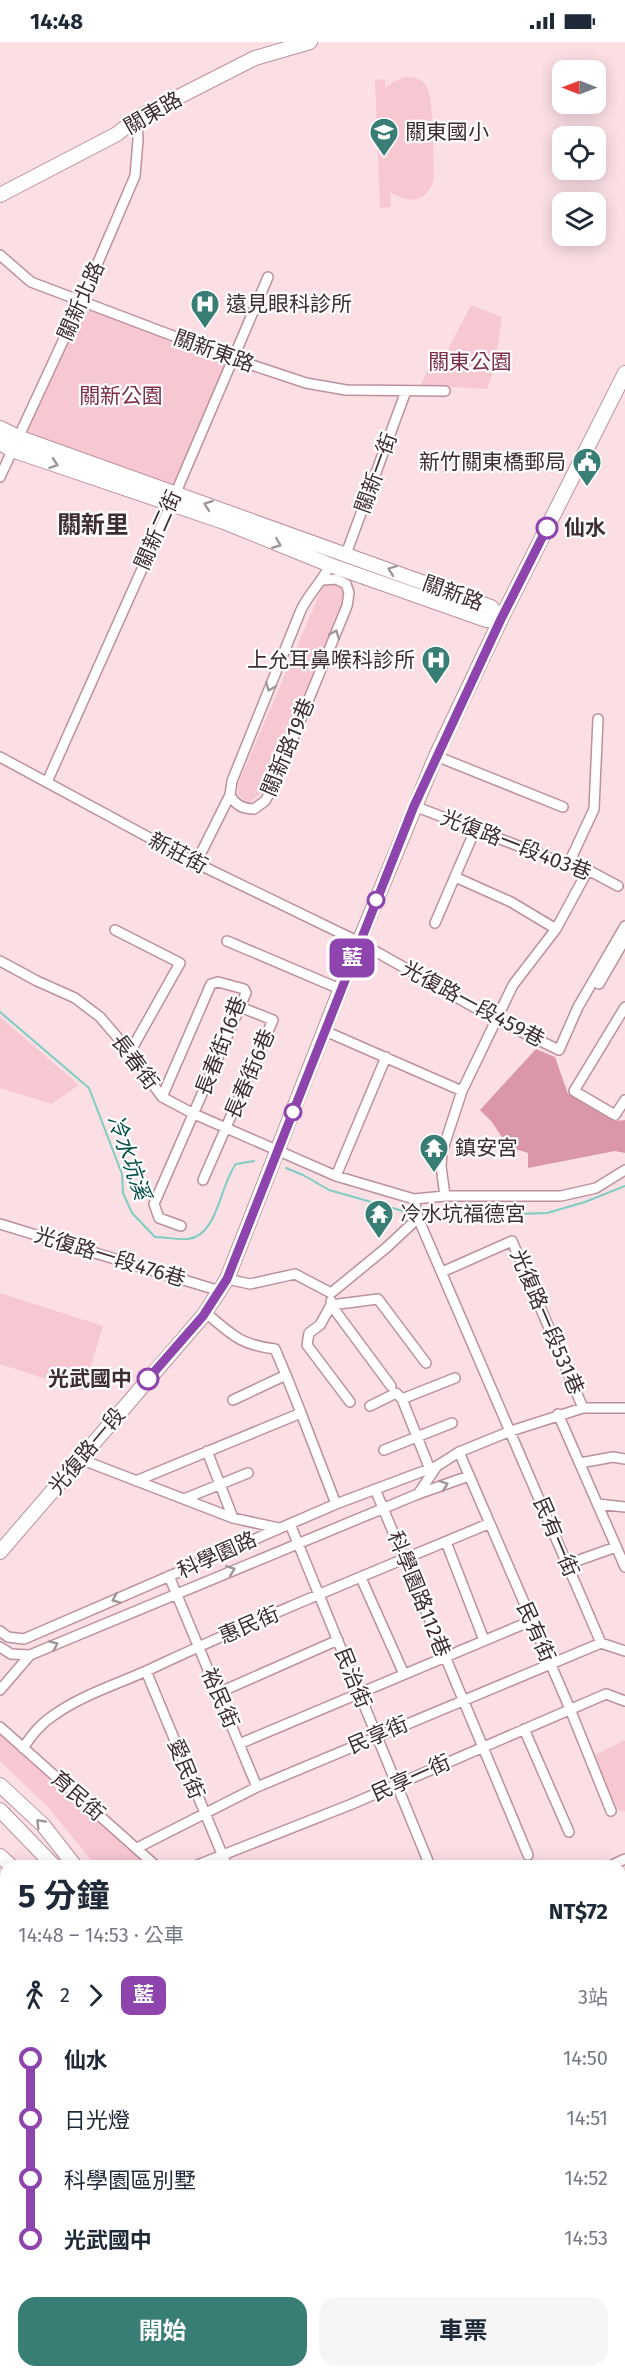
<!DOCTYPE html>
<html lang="zh-TW">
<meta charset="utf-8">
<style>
:root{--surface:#fff;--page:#f6f6f7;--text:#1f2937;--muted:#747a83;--accent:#387e74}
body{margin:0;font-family:"Fira Sans","Noto Sans TC",sans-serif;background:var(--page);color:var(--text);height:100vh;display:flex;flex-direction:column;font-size:22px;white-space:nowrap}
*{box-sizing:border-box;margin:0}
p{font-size:20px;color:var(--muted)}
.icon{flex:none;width:33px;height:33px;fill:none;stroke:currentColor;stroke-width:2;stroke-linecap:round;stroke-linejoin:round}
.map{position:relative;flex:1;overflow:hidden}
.side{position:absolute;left:0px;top:1818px;width:626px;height:518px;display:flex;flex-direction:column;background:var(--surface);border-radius:18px 18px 0 0;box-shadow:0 3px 15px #0003}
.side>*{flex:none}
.badge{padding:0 12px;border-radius:9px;font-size:21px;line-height:39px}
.needle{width:39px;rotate:270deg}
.controls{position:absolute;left:552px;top:18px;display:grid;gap:12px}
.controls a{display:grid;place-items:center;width:54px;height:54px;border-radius:12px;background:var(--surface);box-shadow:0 3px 15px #0003;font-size:30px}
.map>.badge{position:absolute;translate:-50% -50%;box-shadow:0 0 0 3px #fff}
.legs{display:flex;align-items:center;gap:9px;height:66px;padding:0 18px;font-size:20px}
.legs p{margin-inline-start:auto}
.overview{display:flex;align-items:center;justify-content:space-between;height:102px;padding:0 18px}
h1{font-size:33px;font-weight:700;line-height:45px}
.primary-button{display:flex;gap:12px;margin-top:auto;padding:12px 18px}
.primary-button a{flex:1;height:69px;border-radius:18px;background:var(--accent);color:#fff;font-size:24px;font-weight:700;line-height:69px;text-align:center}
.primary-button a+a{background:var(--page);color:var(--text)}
ul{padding:0 18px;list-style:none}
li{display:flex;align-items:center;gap:21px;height:60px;font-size:22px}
li i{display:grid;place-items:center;width:9px;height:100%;margin:0 8px;background:currentColor}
li i::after{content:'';width:15px;height:15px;margin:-8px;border:4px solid;border-radius:50%;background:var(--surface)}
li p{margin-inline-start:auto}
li:first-child i{background:linear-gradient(#0000 50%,currentColor 0)}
li:last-child i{background:linear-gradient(currentColor 50%,#0000 0)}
.status{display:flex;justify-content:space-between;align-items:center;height:42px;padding:0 30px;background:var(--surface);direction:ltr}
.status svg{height:16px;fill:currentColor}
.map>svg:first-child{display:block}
</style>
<div class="status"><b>14:48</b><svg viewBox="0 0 49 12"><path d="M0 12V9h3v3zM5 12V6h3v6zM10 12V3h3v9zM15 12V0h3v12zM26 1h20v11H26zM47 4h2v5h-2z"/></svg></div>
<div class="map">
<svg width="625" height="2335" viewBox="0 0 625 2335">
<rect width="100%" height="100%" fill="#fbdfe5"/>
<path fill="#f7c7d2" d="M404 35C412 35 419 35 425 42 435 53 433 119 434 137 427 161 409 162 390 150L391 165 380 166 375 38 385 37V46L393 40Z
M74 262 226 319 172 445 22 394Z
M471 263 502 275 494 327 487 347 421 343 435 311 444 315Z
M339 539 349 548 348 557 260 752 250 760 244 758 238 752V742L322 546 328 541Z
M0 975 79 1043 52 1062 0 1046Z
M0 1251 103 1284 83 1349 0 1322Z
M0 1693 148 1824H96L48 1765 0 1719Z
M625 1698V1770L617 1767 593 1714Z
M6 1865V1942L0 1943V1867Z"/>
<path fill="#d997a7" d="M536 1007 555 1015 568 1052 614 1079 625 1078V1111L615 1109 528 1126V1111L519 1108 512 1111 492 1080 480 1068Z"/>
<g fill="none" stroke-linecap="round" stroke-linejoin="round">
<path stroke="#7dcdc0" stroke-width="2" d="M0 970 89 1046 122 1132 123 1151 132 1171 155 1195C166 1195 178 1198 188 1197 218 1194 220 1142 236 1122L254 1119
M286 1126 303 1133 329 1148 403 1169H414
M456 1166 483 1165 519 1172 547 1171 585 1160 625 1144"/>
<g stroke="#bc919b" stroke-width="12">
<path id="street" d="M0 213 31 240 234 317 306 341 346 348 445 349
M0 435 81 260 135 134 138 98 137 76
M346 512 406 349
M436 714 563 765
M0 715 196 821 359 900 495 977 559 1008
M47 740 171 462 268 235
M230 753C235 763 243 767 254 767L265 759 272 747 347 564 349 551 346 542 336 537 323 538
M414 764 568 823 588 828 618 844
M196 821 230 753 232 739 301 568C309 551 322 540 330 523
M568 823 594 767 598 677
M455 835 511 860 556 887
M435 881 475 788
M115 888 180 921 130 1010
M227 899 340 947
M0 919 37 939 75 956 100 975 130 1010 162 1055 194 1072 336 1134 414 1157 445 1154H561L596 1146 625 1128
M599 942 625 897
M625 965 574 1049 615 1073 625 1058
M325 989 462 1049
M559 1008 578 965 625 884
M162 1055 211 942 218 940 244 947 246 951 154 1162 159 1176 181 1184
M336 1134 386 1015
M203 1138 273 978 240 965
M445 1154 441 1124 442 1110 462 1049 513 943 556 887 588 828
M414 1157 418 1176 601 1601
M0 1182 220 1249
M442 1230 512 1199 583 1366
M227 1237 250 1242 295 1232 331 1251
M331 1251 386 1206 418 1176
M331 1259V1263L391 1344
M205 1270C231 1292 240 1303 275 1307L286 1333
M402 1357 455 1336
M350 1360 307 1303 309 1291 320 1283 331 1263 378 1257 426 1321
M370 1364 396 1351 402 1357 429 1425
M301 1371 336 1462
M558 1372 625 1525
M384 1408 452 1381
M207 1409 233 1476
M459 1410 570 1667 611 1769
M80 1417 233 1476 279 1486
M580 1421 613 1415 625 1417
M136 1439 301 1371 286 1333 233 1358
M375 1447 528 1813
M418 1452 469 1434
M184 1457 248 1431
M598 1462 625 1465
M290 1482 430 1824
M446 1500 484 1598
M568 1522 616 1505
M169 1534 257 1745
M361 1536 404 1632
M0 1589 8 1595 24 1597 336 1462 437 1424 459 1410 511 1389 583 1366H625
M0 1605 11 1612 30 1613 418 1452 437 1424
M146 1629 227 1824
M0 1648 30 1613
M218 1651 338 1598
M0 1685 156 1824
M524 1687 569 1790
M239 1702 531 1579
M23 1706C32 1693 40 1682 54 1673 85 1651 122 1641 157 1624 266 1573 378 1528 488 1482
M137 1806 257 1745 601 1601 625 1609
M195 1824 352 1762 606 1652 625 1659
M610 1824 625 1817
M620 1972 625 1971
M620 2229H625
M352 2330 360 2335
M447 2335 448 2330
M591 2335V2330"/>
</g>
<g stroke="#bc919b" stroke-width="16">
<path id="secondary" d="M0 153 117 92 137 76 255 16 310 0
M0 386 18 395 491 565 501 577
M0 401 12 408 224 480 330 523 486 578 501 577
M0 1510 203 1274 227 1237 359 900 436 714 501 577 625 331
M0 1743 43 1783 75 1824
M0 1768 54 1824
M0 1814 11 1824
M620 1997 625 1995
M620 2024 625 2023"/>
</g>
<g stroke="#bc919b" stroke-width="21">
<path id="highway" d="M0 2324 6 2326
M21 2330 42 2335"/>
</g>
<use href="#street" stroke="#fff" stroke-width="9"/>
<use href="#secondary" stroke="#fff" stroke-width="14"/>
<use href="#highway" stroke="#fff" stroke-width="18"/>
</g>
<defs><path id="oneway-chevron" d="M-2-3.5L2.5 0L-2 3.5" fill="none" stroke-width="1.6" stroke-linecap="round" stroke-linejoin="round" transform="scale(1.5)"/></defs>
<g stroke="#9e9698">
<use href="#oneway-chevron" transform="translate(54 422) rotate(19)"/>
<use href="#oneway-chevron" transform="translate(208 463) rotate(-160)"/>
<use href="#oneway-chevron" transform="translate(277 502) rotate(22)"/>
<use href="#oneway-chevron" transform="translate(392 528) rotate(-160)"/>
<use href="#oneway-chevron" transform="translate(335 592) rotate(-68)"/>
<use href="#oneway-chevron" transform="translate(270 645) rotate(112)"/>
<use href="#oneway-chevron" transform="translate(444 1443) rotate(-20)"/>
<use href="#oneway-chevron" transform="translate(231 1528) rotate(-22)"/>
<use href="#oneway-chevron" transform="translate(116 1557) rotate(157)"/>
<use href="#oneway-chevron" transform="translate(54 1603) rotate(-23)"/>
<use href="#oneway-chevron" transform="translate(40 1781) rotate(-134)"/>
</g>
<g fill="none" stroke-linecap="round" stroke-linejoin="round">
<g stroke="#fff" stroke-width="14">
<path id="line-1" d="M148 1337 203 1274 227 1237 414 764 501 577 547 486"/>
</g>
<use href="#line-1" stroke="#8e44ad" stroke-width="9"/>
</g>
<defs>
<g id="school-pin" transform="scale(1.5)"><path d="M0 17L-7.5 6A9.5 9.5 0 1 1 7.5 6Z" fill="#387e74" stroke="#fff"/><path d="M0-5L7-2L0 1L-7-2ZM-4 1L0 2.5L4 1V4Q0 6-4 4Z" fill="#fff"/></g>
<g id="hospital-pin" transform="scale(1.5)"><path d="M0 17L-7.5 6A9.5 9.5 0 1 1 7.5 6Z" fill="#387e74" stroke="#fff"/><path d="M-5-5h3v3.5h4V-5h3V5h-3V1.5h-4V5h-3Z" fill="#fff"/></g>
<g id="civic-pin" transform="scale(1.5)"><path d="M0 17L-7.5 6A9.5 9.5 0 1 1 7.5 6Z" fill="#387e74" stroke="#fff"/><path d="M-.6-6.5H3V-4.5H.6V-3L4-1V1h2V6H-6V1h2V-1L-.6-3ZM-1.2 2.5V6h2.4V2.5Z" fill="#fff"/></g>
<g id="temple-pin" transform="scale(1.5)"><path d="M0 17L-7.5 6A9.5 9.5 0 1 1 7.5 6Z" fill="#387e74" stroke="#fff"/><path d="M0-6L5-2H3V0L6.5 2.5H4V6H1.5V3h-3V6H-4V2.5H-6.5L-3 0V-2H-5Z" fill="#fff"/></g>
</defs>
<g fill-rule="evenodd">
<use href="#school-pin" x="384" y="90"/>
<use href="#hospital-pin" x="205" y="262"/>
<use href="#civic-pin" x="587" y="420"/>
<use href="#hospital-pin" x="436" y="618"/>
<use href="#temple-pin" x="434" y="1106"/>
<use href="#temple-pin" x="379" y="1172"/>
</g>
<g fill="#fff" stroke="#8e44ad" stroke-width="3">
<circle cx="547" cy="486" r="10"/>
<circle cx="376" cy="858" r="8"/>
<circle cx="293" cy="1070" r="8"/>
<circle cx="148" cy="1337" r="10"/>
</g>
<g text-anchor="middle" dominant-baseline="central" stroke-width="4.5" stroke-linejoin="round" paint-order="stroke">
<g font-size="21" fill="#3e2d31" stroke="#fff">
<text transform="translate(153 71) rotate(-30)">關東路</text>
<text transform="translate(81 259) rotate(-66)">關新北路</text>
<text transform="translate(214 309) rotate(20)">關新東路</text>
<text transform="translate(376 431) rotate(-70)">關新一街</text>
<text transform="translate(158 488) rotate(-66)">關新二街</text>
<text transform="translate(453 551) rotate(20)">關新路</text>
<text transform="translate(288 705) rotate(-67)">關新路19巷</text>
<text transform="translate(516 803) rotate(21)">光復路一段403巷</text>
<text transform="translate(178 811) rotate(28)">新莊街</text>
<text transform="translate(473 962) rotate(28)">光復路一段459巷</text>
<text transform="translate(221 1004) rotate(-69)">長春街16巷</text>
<text transform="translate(135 1020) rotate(53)">長春街</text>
<text transform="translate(250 1032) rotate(-67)">長春街6巷</text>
<text transform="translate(110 1215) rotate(17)">光復路一段476巷</text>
<text transform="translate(547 1280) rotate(67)">光復路一段531巷</text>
<text transform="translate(87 1409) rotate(-50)">光復路一段</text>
<text transform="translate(556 1495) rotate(67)">民有一街</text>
<text transform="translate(217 1513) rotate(-24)">科學園路</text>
<text transform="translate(419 1552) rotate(68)">科學園路112巷</text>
<text transform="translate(249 1583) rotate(-23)">惠民街</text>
<text transform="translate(536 1590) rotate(66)">民有街</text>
<text transform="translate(353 1636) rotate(68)">民治街</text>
<text transform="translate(220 1656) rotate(67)">裕民街</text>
<text transform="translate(378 1693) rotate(-23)">民享街</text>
<text transform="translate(186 1727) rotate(68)">愛民街</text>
<text transform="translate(411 1736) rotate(-24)">民享一街</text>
<text transform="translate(78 1754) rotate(41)">育民街</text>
</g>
<g font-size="21" fill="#3e2d31" stroke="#fff" text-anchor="start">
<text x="405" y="90">關東國小</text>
<text x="226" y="262">遠見眼科診所</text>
<text x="566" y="420" text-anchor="end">新竹關東橋郵局</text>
<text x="415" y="618" text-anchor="end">上允耳鼻喉科診所</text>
<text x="455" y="1106">鎮安宮</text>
<text x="400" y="1172">冷水坑福德宮</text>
</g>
<g font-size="21" fill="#7d2f48" stroke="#fff">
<text x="470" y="320">關東公園</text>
<text x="121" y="354">關新公園</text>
</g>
<g font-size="21" font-weight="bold" fill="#3e2d31" stroke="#fff" text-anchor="start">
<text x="564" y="486">仙水</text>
<text x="132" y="1337" text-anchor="end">光武國中</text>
</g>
<g font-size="22" font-style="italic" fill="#085149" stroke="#fff">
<text transform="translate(129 1115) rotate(71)">冷水坑溪</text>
</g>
<g font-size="24" font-weight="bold" fill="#3e2d31" stroke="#fff">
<text x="93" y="483">關新里</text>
</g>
</g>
</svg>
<div class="controls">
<a><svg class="needle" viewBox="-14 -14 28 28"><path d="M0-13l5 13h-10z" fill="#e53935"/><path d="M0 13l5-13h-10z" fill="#747a83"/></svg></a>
<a><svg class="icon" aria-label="locate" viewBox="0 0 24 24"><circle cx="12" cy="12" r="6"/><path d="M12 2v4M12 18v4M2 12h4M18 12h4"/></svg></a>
<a><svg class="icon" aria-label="layers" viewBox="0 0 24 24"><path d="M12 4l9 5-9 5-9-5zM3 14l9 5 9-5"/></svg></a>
</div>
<b class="badge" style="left:352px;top:916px;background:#8e44ad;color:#fff">藍</b>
<section class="side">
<div class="overview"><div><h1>5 分鐘</h1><p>14:48 – 14:53 · 公車</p></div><b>NT$72</b></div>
<div class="legs"><svg class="icon" aria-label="walk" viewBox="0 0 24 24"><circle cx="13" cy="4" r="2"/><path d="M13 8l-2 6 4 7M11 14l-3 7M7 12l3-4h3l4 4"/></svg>2<svg class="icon" aria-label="forward" viewBox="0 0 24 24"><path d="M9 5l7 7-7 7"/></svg><b class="badge" style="background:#8e44ad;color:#fff">藍</b><p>3站</p></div>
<ul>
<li><i style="color:#8e44ad"></i><b>仙水</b><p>14:50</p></li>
<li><i style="color:#8e44ad"></i><span>日光燈</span><p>14:51</p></li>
<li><i style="color:#8e44ad"></i><span>科學園區別墅</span><p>14:52</p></li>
<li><i style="color:#8e44ad"></i><b>光武國中</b><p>14:53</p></li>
</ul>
<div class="primary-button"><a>開始</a><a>車票</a></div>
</section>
</div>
